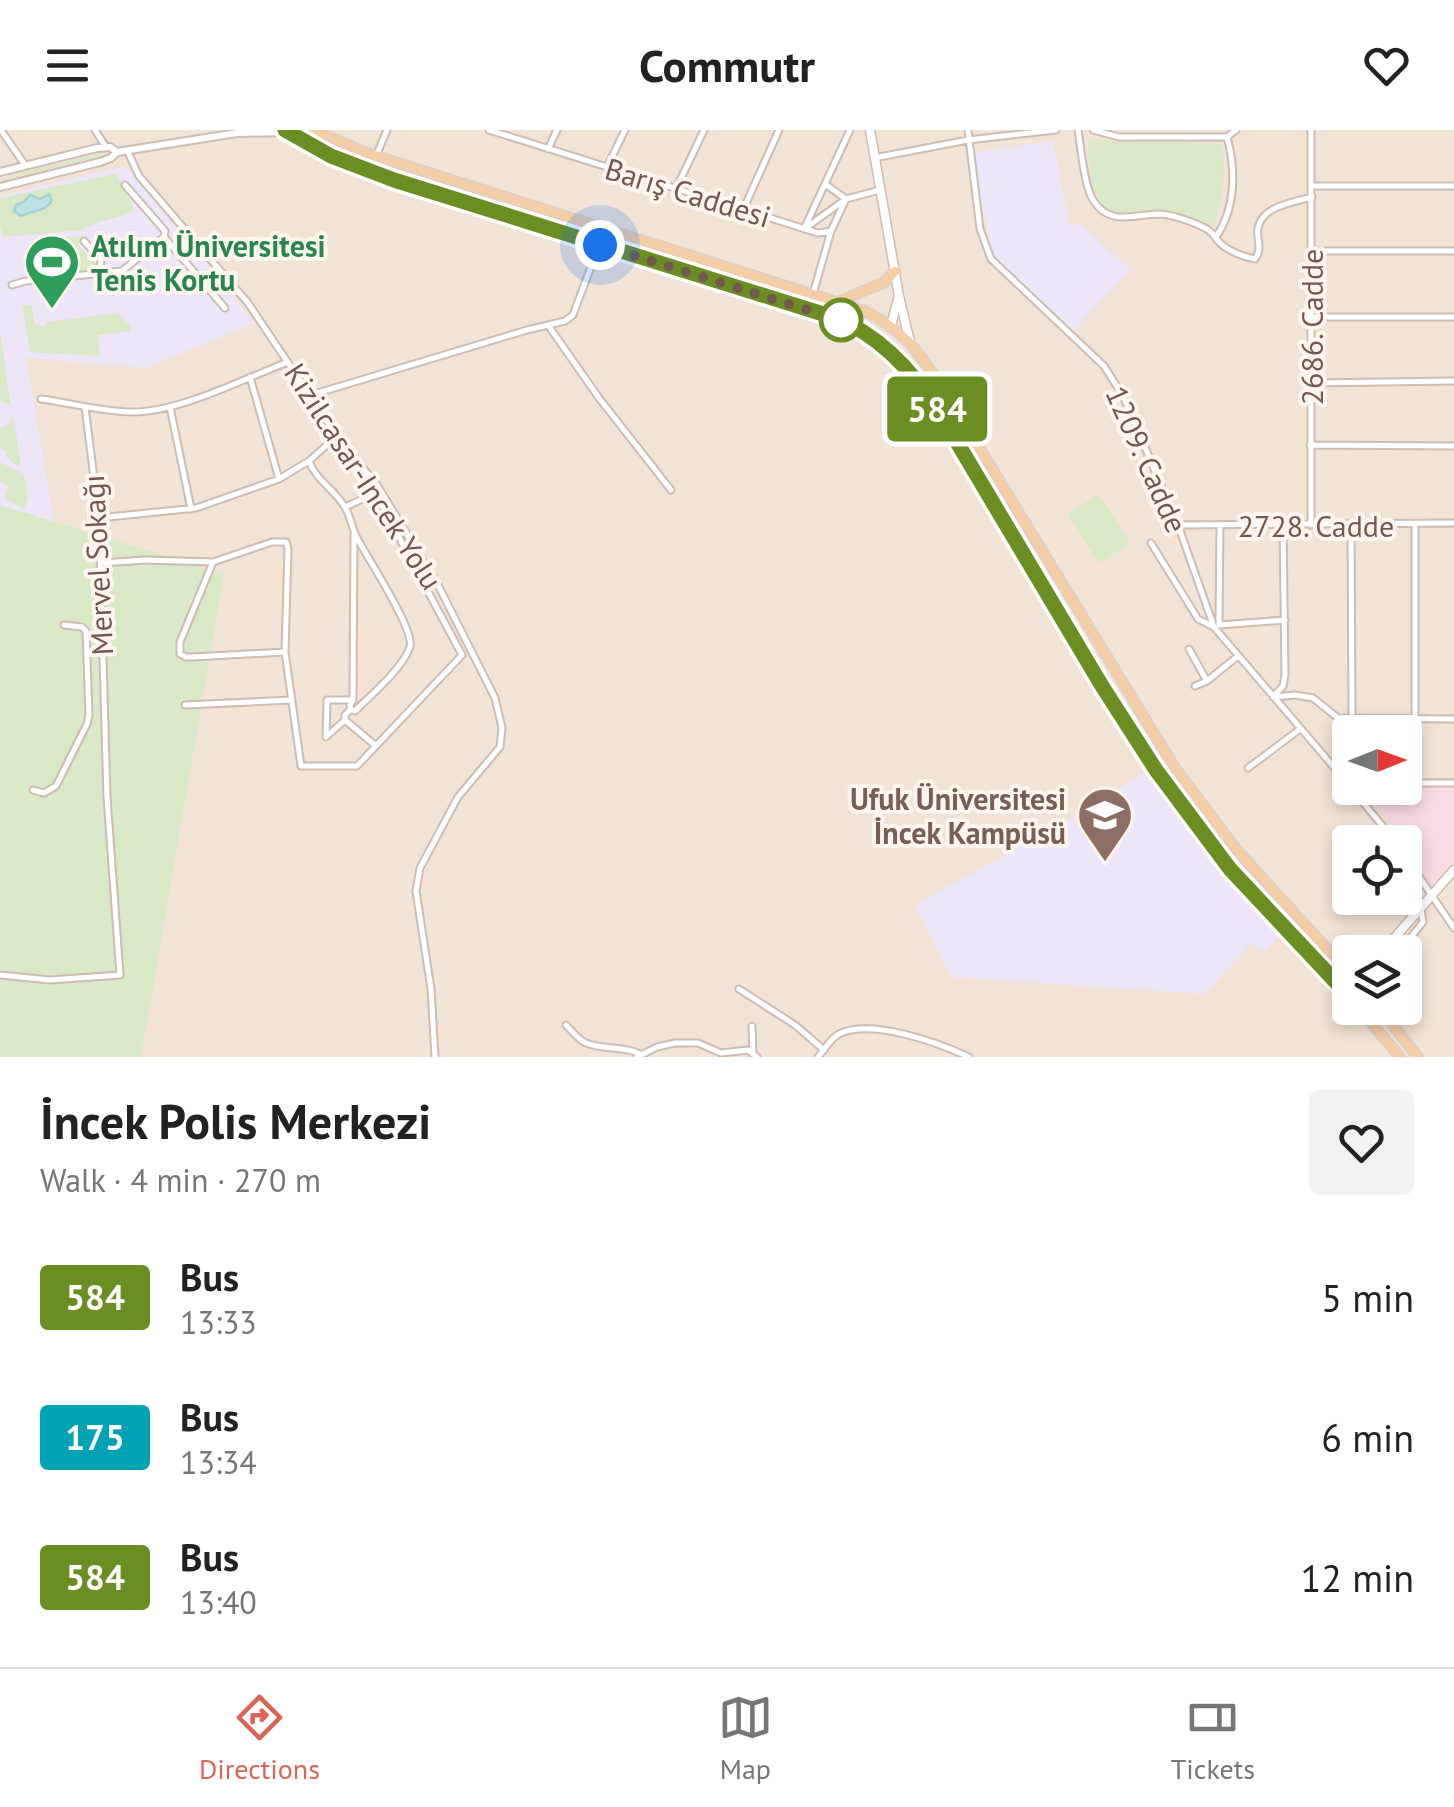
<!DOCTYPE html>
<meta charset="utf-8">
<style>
:root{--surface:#fff;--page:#f2f2f2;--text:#222;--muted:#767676;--line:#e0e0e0;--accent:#dc6456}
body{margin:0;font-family:"PT Sans",sans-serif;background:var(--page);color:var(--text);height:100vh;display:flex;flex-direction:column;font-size:38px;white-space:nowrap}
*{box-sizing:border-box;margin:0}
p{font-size:32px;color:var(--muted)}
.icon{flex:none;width:55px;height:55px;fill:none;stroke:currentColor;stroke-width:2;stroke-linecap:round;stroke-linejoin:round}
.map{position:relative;height:927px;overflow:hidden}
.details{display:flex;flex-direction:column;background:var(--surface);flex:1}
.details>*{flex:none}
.badge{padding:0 20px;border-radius:8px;font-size:35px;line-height:65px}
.needle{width:65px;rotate:89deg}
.buttons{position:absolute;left:1332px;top:585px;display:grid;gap:20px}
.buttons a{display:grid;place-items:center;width:90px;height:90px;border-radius:10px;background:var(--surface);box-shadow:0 5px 15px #0003;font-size:50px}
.you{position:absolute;width:50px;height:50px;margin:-25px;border:8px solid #fff;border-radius:50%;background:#1a73e8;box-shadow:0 0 0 15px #1a73e833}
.map>.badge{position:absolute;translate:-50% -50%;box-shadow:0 0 0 5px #fff}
.round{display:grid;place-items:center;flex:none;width:105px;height:105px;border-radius:10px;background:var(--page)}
.summary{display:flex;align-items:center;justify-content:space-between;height:170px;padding:0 40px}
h1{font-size:48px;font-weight:700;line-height:75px}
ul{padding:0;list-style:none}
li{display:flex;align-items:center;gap:30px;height:140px;padding:0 40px}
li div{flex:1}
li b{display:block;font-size:38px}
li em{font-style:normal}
li .badge{min-width:110px;font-weight:700;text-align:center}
header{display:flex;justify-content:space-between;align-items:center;height:130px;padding:0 40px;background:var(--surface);font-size:45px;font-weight:700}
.dock{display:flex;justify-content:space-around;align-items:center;height:140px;border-top:2px solid var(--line);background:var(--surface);font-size:28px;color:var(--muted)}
.dock a{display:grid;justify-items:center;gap:5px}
.dock .on{color:var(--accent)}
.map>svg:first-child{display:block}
</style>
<header><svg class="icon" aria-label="menu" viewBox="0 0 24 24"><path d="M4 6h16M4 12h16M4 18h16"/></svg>Commutr<svg class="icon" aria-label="heart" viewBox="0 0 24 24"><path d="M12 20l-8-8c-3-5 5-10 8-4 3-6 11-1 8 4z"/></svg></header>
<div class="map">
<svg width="1454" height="927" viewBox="0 0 1454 927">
<rect width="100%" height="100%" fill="#fbf1e8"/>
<path fill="#f2e3d7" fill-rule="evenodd" d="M0 0H1454V927H115L0 718ZM1350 602H1405V658H1350ZM1350 712H1405V768H1350ZM1350 822H1405V878H1350Z"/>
<path fill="#eee5f8" d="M1053 11 1069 94 1082 95 1131 140 1072 202 1003 137 992 123 972 23Z
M125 36 255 193 146 238 26 228 71 489 0 713V66Z
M1145 642 1280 805 1265 822 1251 814 1204 864 951 847 915 775 1062 694Z"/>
<path fill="#f8dce3" d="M1454 656V729L1432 756 1399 703 1362 658Z"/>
<path fill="#d9e8c7" d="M295 0 391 39 835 178 882 198 878 207 863 196 833 182 394 45 346 28Z
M1088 10 1222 14C1226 40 1223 70 1214 96 1195 90 1172 79 1152 79 1142 80 1131 84 1121 83 1089 81 1089 34 1088 10Z
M103 22H107L106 25 0 51 17 43Z
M116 44 135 80C117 90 98 89 82 100L3 107 0 96V68Z
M89 106 78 115 99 136C86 147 66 142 51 139L62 107Z
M32 175 34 194 44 197 48 192 117 183 129 195 131 201 98 205 100 226 30 222 22 176Z
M0 201 11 279 8 274 0 271Z
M912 224 940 265 1100 533 1160 627 1198 682 1252 749 1350 852V858L1242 744 1163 640 1094 532 935 265 906 230Z
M13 285 21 334V335C11 334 8 330 6 321L0 318V298L8 295Z
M0 332 24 344 28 366 24 379 5 368 8 356 0 351Z
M1099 364 1130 413 1099 433 1068 384Z
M0 375 224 444 141 927H0Z"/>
<path fill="#bee3e4" stroke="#a5d3d5" stroke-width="2.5" d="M49 64 52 70C46 82 33 80 21 86L14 81 16 75 24 72 30 65 40 69Z"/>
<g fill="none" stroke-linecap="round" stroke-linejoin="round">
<g stroke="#cebbb2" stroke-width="9">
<path id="minor" d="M1 0 25 35
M95 0 106 17
M489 0 818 103 831 101
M968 0 980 99 991 129 1104 236 1123 266 1178 395 1214 497 1350 656
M1078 0C1081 18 1084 55 1093 70 1109 96 1133 85 1157 84 1172 84 1190 91 1203 97 1213 101 1213 106 1220 113 1228 121 1244 127 1255 129 1263 118 1256 110 1258 98 1262 76 1294 72 1312 67
M1093 0 1119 7H1227L1236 0
M1311 0V395
M548 19 557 0
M127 20 139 46 248 173 337 306 377 355 439 457 495 568 502 598 500 617 458 667 420 738 416 761 431 859 435 927
M376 26 387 0
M874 28 968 10 1056 0
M607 37 625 0
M1312 56H1454
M676 59 704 0
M743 80 779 0
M807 97 846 69 825 54
M804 99 850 0
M1216 107C1236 78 1236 39 1227 7
M165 108 225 178
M84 111 101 130 99 143
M1312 121H1454
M12 155 26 151 122 141 164 107 165 101 125 55
M813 164 831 101 846 69 880 60
M1310 187H1454
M548 195 599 268 671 360
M250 247 279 349
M1310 253 1454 251
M311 265 527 200 565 191 573 185 599 115
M41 269C71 273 102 282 133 282 180 282 243 249 288 232
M170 277 191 379
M1310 315 1454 316
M309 331C316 351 337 361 346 379 351 388 352 399 357 408 367 427 415 500 410 517 403 538 370 566 355 581L351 580 350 575 353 570 354 404
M99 388 196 378 279 349 309 331 337 306
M1415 394V589
M1178 395 1454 393
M1220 395 1219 495 1285 490
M1351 395 1352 589
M1151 413 1198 489 1214 497
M213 432 180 512V524L186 527H193L285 522
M101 433 145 430 213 432 272 412H286L288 419 285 522 301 636H357L462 525 379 370 367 367 345 377
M1189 519 1207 551
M1195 556 1207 551 1238 526
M1273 567 1283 556 1285 545 1283 395
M1274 567 1295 565 1313 568 1338 588 1454 589
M185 575 292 570
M351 579 345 585V590L376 616
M345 590 326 607 327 570H353
M1248 638 1300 599
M1405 653H1454
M1351 658 1396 712
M33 660 44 663 56 656 87 594 89 585 86 501 82 497 64 495
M1405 726 1454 798
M1385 820 1400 821 1423 792 1421 780
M0 845 50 850 120 845 107 667 99 388 85 277
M739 859 795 895 824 920
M566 895C572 901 577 908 584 912 602 921 623 915 640 924
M752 896 753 923
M637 927 657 917 675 913H698L721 923 748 920 757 927
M818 927C824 920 831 908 839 904 871 888 939 913 969 927"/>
</g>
<g stroke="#cebbb2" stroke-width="10">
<path id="tertiary" d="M0 42 97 18 110 17 117 22
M0 57 100 32 111 28 117 22 237 3 286 2"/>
</g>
<g stroke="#d1baaf" stroke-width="11">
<path id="secondary" d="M870 0 899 166 910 212
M891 195 899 166
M1382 822 1454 740"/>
</g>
<g stroke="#d8d0cd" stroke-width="12">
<path id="primary" d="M285 0 331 27 394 50 836 188C879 205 914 243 939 282L1102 556 1170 661 1231 739 1350 867
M314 0 361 21 423 41 865 181C909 204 918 222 945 262L1175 638 1236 719 1350 844
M838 172 885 152 895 141
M1359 878 1400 927
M1379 878 1418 927"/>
</g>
<use href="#minor" stroke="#fff" stroke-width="5"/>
<use href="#tertiary" stroke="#fff" stroke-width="6"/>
<use href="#secondary" stroke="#fff" stroke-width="8"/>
<use href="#primary" stroke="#f5cea6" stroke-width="9"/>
</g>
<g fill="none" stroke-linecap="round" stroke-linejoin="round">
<g stroke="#fff" stroke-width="22">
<path id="line" d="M285 0 331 26 394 50 836 188C879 205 914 243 939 282L1102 556 1156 640 1230 739 1350 867"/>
</g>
<use href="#line" stroke="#6b8e23" stroke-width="15"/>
<path stroke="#74574e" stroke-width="10" stroke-dasharray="0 18" d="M600 115 843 191 841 190"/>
</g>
<defs>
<g id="stadium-pin" transform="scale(2.875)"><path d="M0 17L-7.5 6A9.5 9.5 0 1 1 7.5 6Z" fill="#2e9e5b" stroke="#fef6ee"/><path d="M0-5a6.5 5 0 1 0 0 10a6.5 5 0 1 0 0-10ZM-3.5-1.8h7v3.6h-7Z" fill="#fff"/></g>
<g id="university-pin" transform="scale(2.875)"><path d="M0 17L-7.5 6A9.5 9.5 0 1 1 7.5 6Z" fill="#8d6e63" stroke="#fef6ee"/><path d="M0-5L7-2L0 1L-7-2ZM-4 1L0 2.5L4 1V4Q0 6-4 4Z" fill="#fff"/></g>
</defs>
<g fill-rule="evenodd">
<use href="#stadium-pin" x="52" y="132"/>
<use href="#university-pin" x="1105" y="685"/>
</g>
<circle fill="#fff" stroke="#6b8e23" stroke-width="5" cx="841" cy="190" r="20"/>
<g text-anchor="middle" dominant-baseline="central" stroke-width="8" stroke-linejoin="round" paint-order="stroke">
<g font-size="30" fill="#74574e" stroke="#fef6ee">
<text transform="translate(688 62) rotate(17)">Barış Caddesi</text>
<text transform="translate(1311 197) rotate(-90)">2686. Cadde</text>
<text transform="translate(1147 329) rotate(66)">1209. Cadde</text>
<text transform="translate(364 346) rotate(57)">Kizilcasar-Incek Yolu</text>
<text x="1316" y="395">2728. Cadde</text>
<text transform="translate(97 435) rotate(-93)">Mervel Sokağı</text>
</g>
<g font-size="30" font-weight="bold" fill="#27864d" stroke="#fef6ee" text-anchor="start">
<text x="91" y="115">Atılım Üniversitesi<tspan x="91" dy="34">Tenis Kortu</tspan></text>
</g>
<g font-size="30" font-weight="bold" fill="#785e54" stroke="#fef6ee" text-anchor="end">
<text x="1066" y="668">Ufuk Üniversitesi<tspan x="1066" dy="34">İncek Kampüsü</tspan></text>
</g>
</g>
</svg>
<div class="buttons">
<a><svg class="needle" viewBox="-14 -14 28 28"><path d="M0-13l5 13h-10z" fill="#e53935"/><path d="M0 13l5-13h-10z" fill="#767676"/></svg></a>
<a><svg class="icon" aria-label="locate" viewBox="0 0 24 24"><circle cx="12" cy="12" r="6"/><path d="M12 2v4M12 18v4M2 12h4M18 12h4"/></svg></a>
<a><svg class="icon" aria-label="layers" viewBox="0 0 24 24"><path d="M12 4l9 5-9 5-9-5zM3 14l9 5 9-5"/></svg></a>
</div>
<div class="you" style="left:600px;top:115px"></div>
<b class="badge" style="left:937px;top:279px;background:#6b8e23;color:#fff">584</b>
</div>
<section class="details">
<div class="summary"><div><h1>İncek Polis Merkezi</h1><p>Walk · 4 min · 270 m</p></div><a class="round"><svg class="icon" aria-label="heart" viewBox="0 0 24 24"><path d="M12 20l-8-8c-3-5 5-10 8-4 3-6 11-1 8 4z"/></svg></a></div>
<ul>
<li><span class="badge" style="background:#6b8e23;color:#fff">584</span><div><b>Bus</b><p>13:33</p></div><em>5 min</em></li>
<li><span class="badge" style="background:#00a3b4;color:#fff">175</span><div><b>Bus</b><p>13:34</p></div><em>6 min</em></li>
<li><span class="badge" style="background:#6b8e23;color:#fff">584</span><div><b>Bus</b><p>13:40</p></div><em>12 min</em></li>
</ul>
</section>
<nav class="dock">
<a class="on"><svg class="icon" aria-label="directions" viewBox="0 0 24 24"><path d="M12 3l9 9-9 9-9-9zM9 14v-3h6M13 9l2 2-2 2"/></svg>Directions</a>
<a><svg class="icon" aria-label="map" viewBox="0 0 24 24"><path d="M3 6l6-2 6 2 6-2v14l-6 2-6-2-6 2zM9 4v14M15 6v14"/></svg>Map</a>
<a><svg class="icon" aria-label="tickets" viewBox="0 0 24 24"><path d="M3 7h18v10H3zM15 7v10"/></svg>Tickets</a>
</nav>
